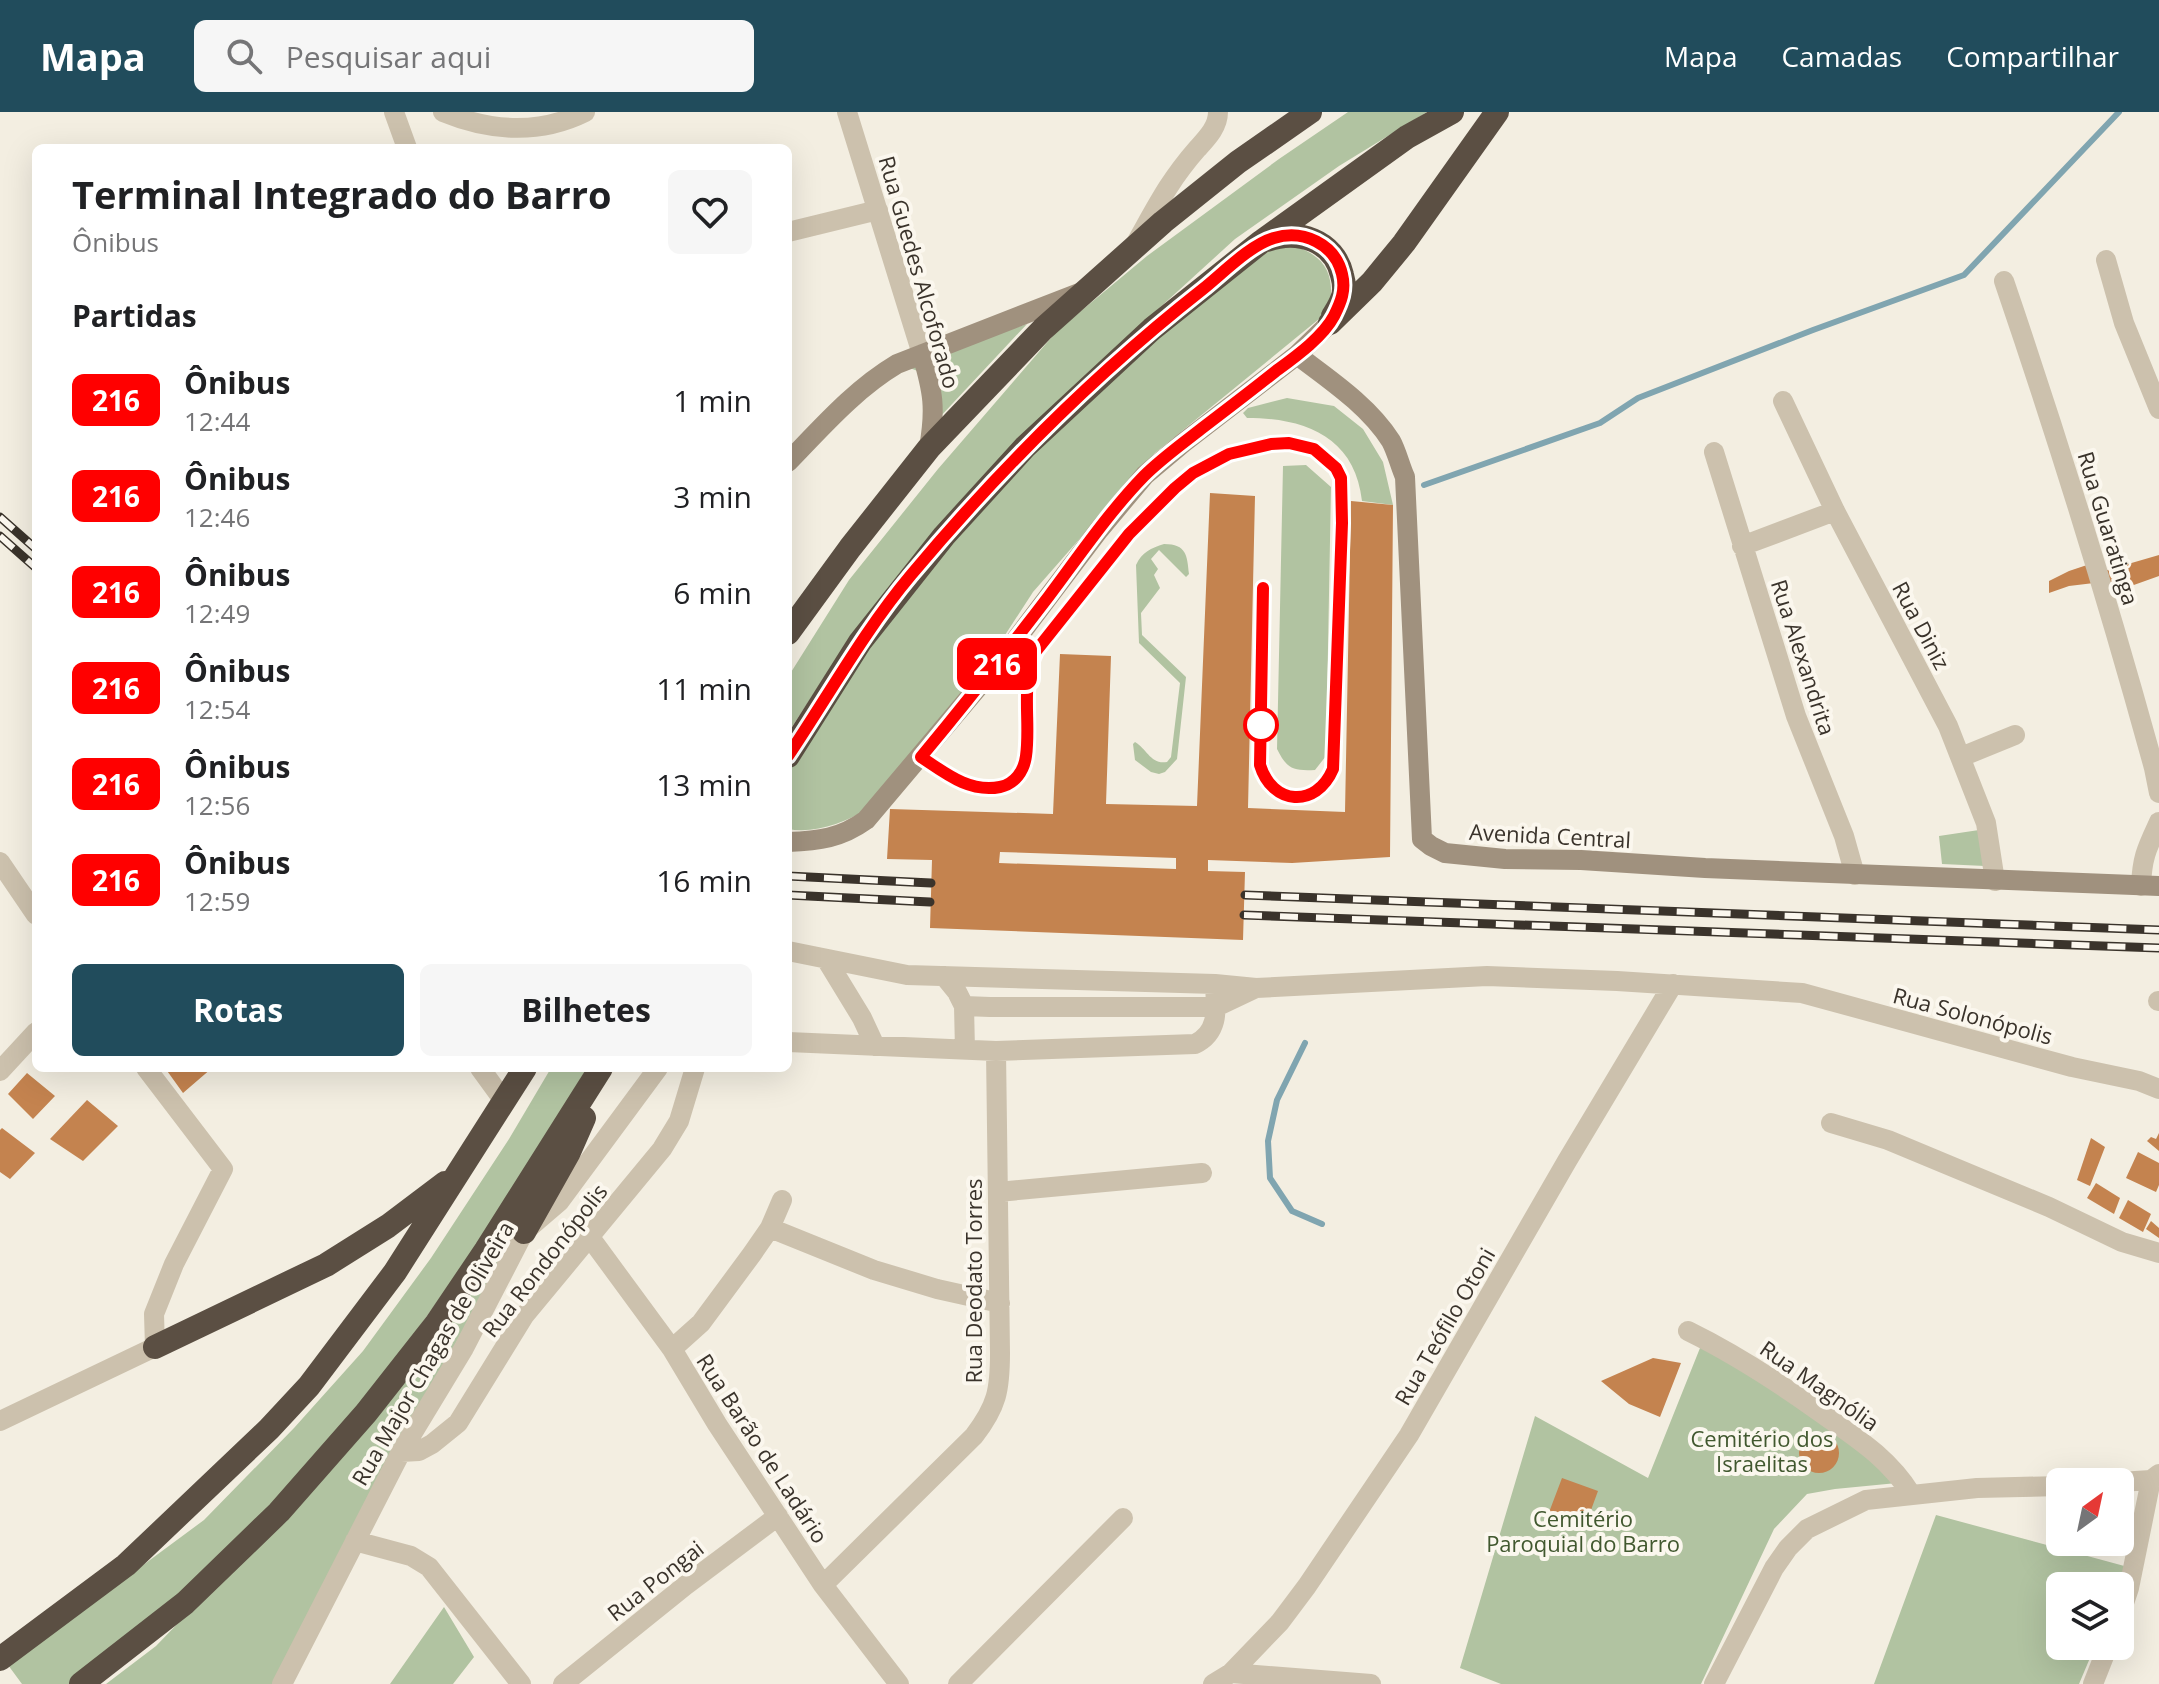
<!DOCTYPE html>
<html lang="pt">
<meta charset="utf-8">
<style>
:root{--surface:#fff;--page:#f6f6f6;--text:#202124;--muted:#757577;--accent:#214c5c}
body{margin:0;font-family:"Open Sans",sans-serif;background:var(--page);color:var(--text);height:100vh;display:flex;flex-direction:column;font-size:30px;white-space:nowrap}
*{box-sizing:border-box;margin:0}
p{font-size:26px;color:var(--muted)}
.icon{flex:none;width:44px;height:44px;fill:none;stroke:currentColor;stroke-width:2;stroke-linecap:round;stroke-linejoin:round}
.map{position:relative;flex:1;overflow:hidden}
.details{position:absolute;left:32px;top:32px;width:760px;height:928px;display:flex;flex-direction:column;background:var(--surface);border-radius:12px;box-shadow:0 8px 32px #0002}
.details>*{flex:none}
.badge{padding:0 16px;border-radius:12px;font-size:28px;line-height:52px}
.needle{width:52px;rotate:33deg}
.tools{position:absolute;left:2046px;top:1356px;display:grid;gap:16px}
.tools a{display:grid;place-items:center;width:88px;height:88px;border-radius:12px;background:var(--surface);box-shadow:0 8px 32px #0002;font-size:40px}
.map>.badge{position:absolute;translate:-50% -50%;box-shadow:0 0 0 4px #fff}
h2{padding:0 40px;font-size:30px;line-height:72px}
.round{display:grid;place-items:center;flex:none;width:84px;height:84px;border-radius:12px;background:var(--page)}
.summary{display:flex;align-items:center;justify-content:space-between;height:136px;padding:0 40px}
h1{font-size:38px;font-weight:700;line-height:60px}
.cta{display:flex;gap:16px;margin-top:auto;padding:16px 40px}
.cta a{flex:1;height:92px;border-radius:12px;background:var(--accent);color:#fff;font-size:32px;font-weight:700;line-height:92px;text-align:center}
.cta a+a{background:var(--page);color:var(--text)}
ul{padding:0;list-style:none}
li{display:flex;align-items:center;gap:24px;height:96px;padding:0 40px}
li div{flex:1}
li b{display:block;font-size:30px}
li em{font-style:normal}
li .badge{min-width:88px;font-weight:700;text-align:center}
header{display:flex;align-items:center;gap:48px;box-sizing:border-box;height:112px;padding:0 40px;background:var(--accent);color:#fff}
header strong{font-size:38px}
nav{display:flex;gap:44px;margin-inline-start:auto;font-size:28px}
.search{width:560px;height:72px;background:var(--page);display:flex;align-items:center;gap:20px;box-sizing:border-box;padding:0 28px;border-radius:12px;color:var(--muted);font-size:30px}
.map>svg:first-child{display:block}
</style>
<header>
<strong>Mapa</strong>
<div class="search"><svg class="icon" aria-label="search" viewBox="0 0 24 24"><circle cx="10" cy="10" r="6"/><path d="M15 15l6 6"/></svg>Pesquisar aqui</div>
<nav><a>Mapa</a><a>Camadas</a><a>Compartilhar</a></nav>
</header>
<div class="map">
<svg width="2159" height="1572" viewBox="0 0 2159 1572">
<rect width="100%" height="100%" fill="#f3eee1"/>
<path fill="#b1c3a1" d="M1348 0H1427L1339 54 1235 127 1144 210 840 541 788 621V565L849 468 938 357 1057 219 1147 144 1279 47Z
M1295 134C1329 146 1334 165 1330 198L1155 341 1033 480 972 574 867 697C845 711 814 722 788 717V650L912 462 1087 287 1238 157 1268 136Z
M1027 212 939 306 920 260 900 252Z
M1287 286 1334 294 1363 317 1383 350 1393 393 1362 389C1355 325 1305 306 1247 306L1243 301 1248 296Z
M1306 353 1331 375 1326 644 1315 658C1293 659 1287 657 1277 637L1283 354Z
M1164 432C1187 432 1187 444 1189 462L1186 465 1159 438 1151 447 1158 457 1154 463 1160 476 1141 501 1142 523 1186 565 1177 647 1165 660 1159 662 1151 660 1135 648 1133 632 1135 630C1147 637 1151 653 1167 650L1171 645 1180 571 1139 531 1136 453C1142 440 1151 436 1164 432Z
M1979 718 1985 754 1942 752 1939 724Z
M551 956H587L487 1121 385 1262 313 1350 146 1521 82 1572H22L8 1553 204 1408 294 1316 363 1239 431 1146 509 1027Z
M562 1030 276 1572H106L156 1534 378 1304Z
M1702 1231 1837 1314 1897 1371 1835 1377 1807 1382 1774 1417 1701 1572H1501L1460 1556 1535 1304 1648 1366Z
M1936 1403 2128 1455 2120 1474H2060V1534H2095L2079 1572H1874Z
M444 1495 474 1545 453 1572H390Z"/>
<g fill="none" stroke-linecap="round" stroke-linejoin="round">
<path stroke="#80a5b0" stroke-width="6" d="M1424 373 1600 311 1638 286 1813 218 1964 163 2119 0
M1305 931 1277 988 1268 1029 1270 1066 1292 1099 1322 1112"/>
</g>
<path fill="#c4834f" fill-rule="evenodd" d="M1210 381 1255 384 1248 696 1345 700 1351 389 1393 393 1390 745 1292 751 1208 748V759L1245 760 1243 828 930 816 932 748 887 747 890 697 1053 702 1060 542 1111 544 1106 692 1197 694ZM1000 740 1176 746V757L999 751Z
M2159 443V464L2131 474 2109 479 2104 459Z
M2087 453 2094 471 2069 474 2049 481V469L2069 459Z
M165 956H212L183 981Z
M27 961 55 984 33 1007 8 982Z
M87 988 118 1014 83 1049 50 1027Z
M2 1016 35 1041 10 1067 0 1060V1018Z
M2159 1021V1039L2147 1029 2151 1025 2156 1027Z
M2091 1026 2105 1035 2090 1074 2077 1068Z
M2138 1040 2159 1051V1073L2156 1080 2126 1066Z
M2096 1071 2120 1086 2114 1102 2087 1086Z
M2128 1088 2151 1102 2143 1120 2119 1106Z
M2151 1109 2159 1116V1126L2146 1117Z
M1653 1246 1681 1251 1660 1305 1629 1292 1601 1269Z
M1799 1341a20 20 0 1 1 40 0a20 20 0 1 1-40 0Z
M1562 1366 1598 1379 1584 1417 1548 1403Z"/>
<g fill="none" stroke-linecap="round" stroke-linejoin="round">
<path stroke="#ccc1ad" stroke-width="20" d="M394 0 407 36
M443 0C489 19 539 23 585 0
M847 0 922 242
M788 120 878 98
M1136 131C1157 94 1169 69 1197 37 1207 26 1218 15 1218 0
M2106 148 2124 211 2159 297
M2004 169C2059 330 2109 492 2154 656L2159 681
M1783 289 1835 399 1948 614 1986 711 1995 769
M1714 340 1796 604 1844 724 1855 763
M1742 434 1835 399
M1961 645 2015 623
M0 750 36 803
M2141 774C2142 745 2147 736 2159 710
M788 839 907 863 1215 872 1256 876 1487 864 1617 869 1802 881 2072 955 2139 969 2159 977
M826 847 862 906 875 934
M944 864 957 880 964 894 990 895H1216L1256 876
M2158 889H2159
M964 894 965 938
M788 930 996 939 1195 932C1220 920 1216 895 1215 872
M480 956 504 989
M0 959 36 920
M1831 1011 1888 1028 2049 1095 2122 1130 2159 1141
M998 1080 1202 1061
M770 1116 874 1158 937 1177 1000 1191
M589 1124 672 1237 717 1312 823 1473 899 1572
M1688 1219C1735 1242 1778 1270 1820 1300 1855 1325 1888 1345 1911 1382
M672 1237 701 1211 752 1142 770 1116 782 1088
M0 1309 155 1235 154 1202 174 1152 223 1057 146 956
M401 1340 419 1339 432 1332 458 1311 524 1204 662 1037 679 1009 695 956
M2120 1370 2151 1368 2159 1362
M355 1429 411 1444 429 1455 521 1572
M823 1473 974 1324C997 1294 1000 1278 1000 1241L996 939
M2120 1503 2129 1476 2151 1368
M1231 1561 1280 1510 1307 1474 1409 1323 1567 1049 1673 872
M282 1572 401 1340 464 1236 524 1120 559 1090 658 956
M563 1572 686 1473 778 1404
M958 1572 1123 1406
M1213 1572 1231 1561 1371 1572
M1714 1572 1774 1456 1788 1436 1807 1417 1866 1388 1977 1376 2060 1374
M2093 1572 2108 1534"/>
<path stroke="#a0917e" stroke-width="20" d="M922 242C933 280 936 296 929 336
M1297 243C1330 268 1369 294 1391 329 1397 340 1400 354 1405 365L1422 727 1431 734 1445 741 1505 747 1581 748 1705 756 2159 774
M788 350C822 315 855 277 897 252L1079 181
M788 730C819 729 841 726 866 708L996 554 1099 418 1145 363 1183 331 1297 243 1330 211"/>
<path stroke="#5b4f43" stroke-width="24" d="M1267 128C1298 117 1334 128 1342 163 1344 170 1345 180 1342 187 1340 193 1336 199 1333 204
M1330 211 1372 170 1404 131 1497 0
M788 521 850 436 929 336 1043 217 1163 110 1238 50 1310 0
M788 644 860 530 944 424 1025 335 1152 217 1261 130 1407 25 1452 0
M524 1120 569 1040 584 1006
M155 1235 326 1153 388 1114 445 1071
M0 1547 126 1453 269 1317 309 1274 395 1160 525 956
M81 1572 185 1491 279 1400 366 1301 436 1212 486 1138 601 956"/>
<g stroke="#3a332b" stroke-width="9">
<path id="rail" d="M0 405 36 437
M0 424 36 456
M788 764 931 771
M788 783 930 790
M1245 783 2159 818
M1244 803 2159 836"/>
</g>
<use href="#rail" stroke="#fbf7ee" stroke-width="6" stroke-dasharray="18" stroke-linecap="butt"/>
</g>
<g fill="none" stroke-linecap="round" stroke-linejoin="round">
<g stroke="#fff" stroke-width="18">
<path id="line" d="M788 644C829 583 864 519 911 463 999 358 1096 261 1203 177 1223 161 1250 133 1274 126 1303 117 1335 132 1342 162 1346 178 1341 190 1334 204 1323 225 1295 245 1276 259 1251 279 1226 298 1201 317 1182 332 1161 347 1144 364 1109 400 1079 444 1049 484 1007 539 965 592 921 645 945 661 969 681 1000 675 1015 672 1024 659 1026 644 1031 610 1020 571 1036 539L1129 422 1175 376 1193 361 1229 342 1271 332 1289 331 1314 337 1336 356 1341 366 1342 411 1333 657C1316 697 1272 693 1260 653L1263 476"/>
</g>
<use href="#line" stroke="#f00" stroke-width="12"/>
</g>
<circle fill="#fff" stroke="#f00" stroke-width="4" cx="1261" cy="613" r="16"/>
<g text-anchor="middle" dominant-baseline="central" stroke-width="8" stroke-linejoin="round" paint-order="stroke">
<g font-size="22" fill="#3a332b" stroke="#fbf7ee">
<text transform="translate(920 160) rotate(74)">Rua Guedes Alcoforado</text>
<text transform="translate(2109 416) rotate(73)">Rua Guaratinga</text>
<text transform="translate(1922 513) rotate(62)">Rua Diniz</text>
<text transform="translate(1804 545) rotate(72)">Rua Alexandrita</text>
<text transform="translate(1550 723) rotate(3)">Avenida Central</text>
<text transform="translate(1973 903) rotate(15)">Rua Solonópolis</text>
<text transform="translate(544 1148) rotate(-52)">Rua Rondonópolis</text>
<text transform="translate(973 1169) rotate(-90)">Rua Deodato Torres</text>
<text transform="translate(1444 1214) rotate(-60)">Rua Teófilo Otoni</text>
<text transform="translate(432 1241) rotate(-60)">Rua Major Chagas de Oliveira</text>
<text transform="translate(1820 1273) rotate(35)">Rua Magnólia</text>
<text transform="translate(763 1336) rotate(57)">Rua Barão de Ladário</text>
<text transform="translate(655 1468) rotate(-38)">Rua Pongai</text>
</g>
<g font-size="22" fill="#41582f" stroke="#fbf7ee">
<text x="1762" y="1326">Cemitério dos<tspan x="1762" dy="25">Israelitas</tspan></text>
<text x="1583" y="1406">Cemitério<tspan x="1583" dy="25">Paroquial do Barro</tspan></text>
</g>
</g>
</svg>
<div class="tools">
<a><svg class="needle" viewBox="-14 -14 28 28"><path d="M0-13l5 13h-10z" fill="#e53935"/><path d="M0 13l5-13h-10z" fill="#757577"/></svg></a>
<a><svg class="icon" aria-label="layers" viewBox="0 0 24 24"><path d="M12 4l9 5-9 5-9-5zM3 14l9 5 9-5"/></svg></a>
</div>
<b class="badge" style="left:997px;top:552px;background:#f00;color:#fff">216</b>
<section class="details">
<div class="summary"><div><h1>Terminal Integrado do Barro</h1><p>Ônibus</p></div><a class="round"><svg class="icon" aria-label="heart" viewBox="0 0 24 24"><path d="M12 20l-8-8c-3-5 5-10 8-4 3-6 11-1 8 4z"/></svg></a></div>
<h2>Partidas</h2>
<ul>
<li><span class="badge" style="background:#f00;color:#fff">216</span><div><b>Ônibus</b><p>12:44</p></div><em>1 min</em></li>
<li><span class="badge" style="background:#f00;color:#fff">216</span><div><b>Ônibus</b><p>12:46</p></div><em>3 min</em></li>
<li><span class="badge" style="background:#f00;color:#fff">216</span><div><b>Ônibus</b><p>12:49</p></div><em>6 min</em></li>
<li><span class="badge" style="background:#f00;color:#fff">216</span><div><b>Ônibus</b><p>12:54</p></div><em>11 min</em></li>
<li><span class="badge" style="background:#f00;color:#fff">216</span><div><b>Ônibus</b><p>12:56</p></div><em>13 min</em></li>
<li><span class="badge" style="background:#f00;color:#fff">216</span><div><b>Ônibus</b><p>12:59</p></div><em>16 min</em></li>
</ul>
<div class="cta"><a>Rotas</a><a>Bilhetes</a></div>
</section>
</div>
